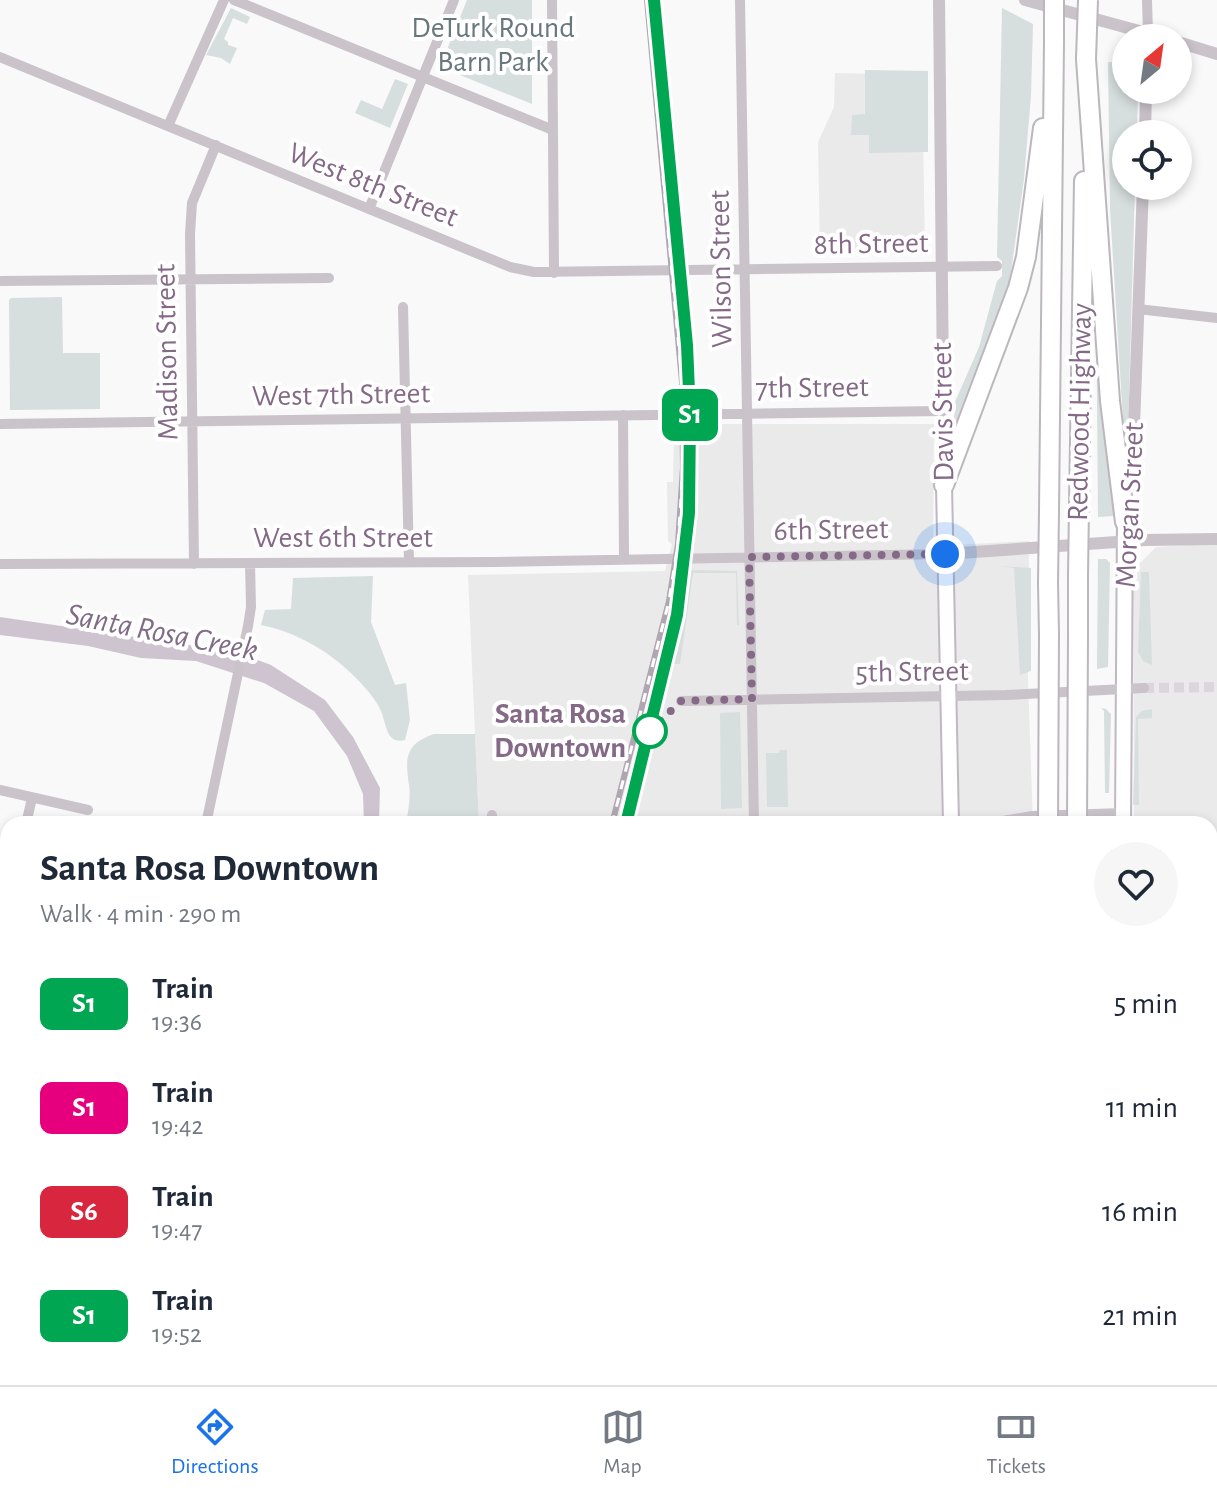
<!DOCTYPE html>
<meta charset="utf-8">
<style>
:root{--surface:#fff;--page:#f6f6f7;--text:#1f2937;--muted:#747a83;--line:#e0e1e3;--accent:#1a73e8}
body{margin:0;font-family:"Alegreya Sans",sans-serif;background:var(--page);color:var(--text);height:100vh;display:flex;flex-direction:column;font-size:30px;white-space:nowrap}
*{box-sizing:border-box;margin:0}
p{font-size:26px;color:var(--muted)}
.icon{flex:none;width:44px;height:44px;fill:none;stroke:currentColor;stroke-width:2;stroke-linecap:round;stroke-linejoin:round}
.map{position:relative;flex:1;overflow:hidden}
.details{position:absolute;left:0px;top:816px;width:1218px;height:570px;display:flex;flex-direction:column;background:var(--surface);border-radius:24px 24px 0 0;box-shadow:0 4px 12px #0003}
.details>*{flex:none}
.badge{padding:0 16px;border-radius:12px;font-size:28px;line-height:52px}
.needle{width:52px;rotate:29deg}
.tools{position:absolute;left:1112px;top:24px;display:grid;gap:16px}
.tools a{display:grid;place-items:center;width:80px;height:80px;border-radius:50%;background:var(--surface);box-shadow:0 4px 12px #0003;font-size:40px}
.you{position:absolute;width:40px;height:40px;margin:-20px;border:6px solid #fff;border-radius:50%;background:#1a73e8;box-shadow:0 0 0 12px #1a73e833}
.map>.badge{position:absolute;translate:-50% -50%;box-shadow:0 0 0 4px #fff}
.round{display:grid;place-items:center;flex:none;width:84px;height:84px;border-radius:42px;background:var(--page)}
.head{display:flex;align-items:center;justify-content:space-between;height:136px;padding:0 40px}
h1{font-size:38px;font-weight:700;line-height:60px}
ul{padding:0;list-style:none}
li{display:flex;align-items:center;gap:24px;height:104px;padding:0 40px}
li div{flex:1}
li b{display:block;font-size:30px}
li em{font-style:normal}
li .badge{min-width:88px;font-weight:700;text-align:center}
.dock{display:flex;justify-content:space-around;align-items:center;height:112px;border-top:2px solid var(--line);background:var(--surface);font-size:22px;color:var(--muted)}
.dock a{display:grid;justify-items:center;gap:4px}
.dock .active{color:var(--accent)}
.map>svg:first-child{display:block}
</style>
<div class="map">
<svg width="1217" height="1385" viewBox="0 0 1217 1385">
<rect width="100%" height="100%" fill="#f8f9f8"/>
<path fill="#eaeaeb" d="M835 73 922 75 925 253H820L818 142 834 107Z
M702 424H934L933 546 1029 541 1028 680 1033 824H479L468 575 665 571 672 544 668 541 667 482H673L674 431H698V437Z
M1217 543V1206H1210V824H1134L1133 570 1156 547Z
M0 1293 8 1296V1378H167L177 1385H0Z
M402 1378H476L474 1385H410Z"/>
<path fill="#d7dede" d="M467 0H532V104L440 67Z
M231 8 250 17 247 24 233 18 224 39 228 42V45L237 48 230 64 221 58 206 55Z
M1002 8 1033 24 1031 96 1024 179 1009 286 958 421 954 420 955 402 979 347 997 281 1002 276V261L997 257Z
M1108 62 1126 63V90H1138L1137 134H1126V186H1135L1128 433 1124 437 1110 209Z
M865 70 928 71V152L869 153V135H851L852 115 865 114Z
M395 79 408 84 390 128 355 113 361 100 382 109Z
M1096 279H1097L1114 516 1098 517Z
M62 297 63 353H100V409L10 410 9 300 11 298Z
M1098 559H1106L1110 563 1108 667 1097 669Z
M999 566 1031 568V671L1020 675 1014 568Z
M691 570 737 571 739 625H737L736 573H693L680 664H674Z
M1141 572H1149L1152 665 1143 661 1138 652Z
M373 576 371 622 395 685 406 683 410 720 405 740C388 744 387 729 383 717 381 708 373 697 367 690 340 658 302 633 261 625L265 610 291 609 293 578Z
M1101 708 1106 709 1111 714 1109 793H1105L1104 711Z
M1152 709V718L1138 719 1139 805H1133L1136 717 1142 711Z
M740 712 742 808 721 809 720 713Z
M434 734H475L479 824H406C408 811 411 798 409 785 405 758 405 744 434 734Z
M780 750H787L788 807H767L766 753H779Z
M666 1378H928L915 1385H665Z"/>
<path fill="#cdc4d0" d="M0 617 210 648 255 659 271 665 325 700 353 737 380 788 379 824H364L363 794 347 756 314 711 264 683 196 661 141 658 88 646 0 635Z
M788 1378H909C869 1385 828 1385 788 1378Z"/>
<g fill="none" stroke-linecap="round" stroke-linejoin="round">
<path stroke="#dbd5dc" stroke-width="10" stroke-dasharray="10 5" stroke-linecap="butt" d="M1144 688 1217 687"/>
<g stroke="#c0b8c1" stroke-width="18">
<path id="secondary" d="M944 485 951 824
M1123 824 1125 522
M1210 968H1217
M1210 990H1217
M0 991 8 992"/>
</g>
<g stroke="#bcb6bd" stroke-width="22">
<path id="motorway" d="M1086 59 1110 401 1125 522
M944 485 1018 288 1026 257 1043 128
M1079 506 1084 181
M1049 511 1054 42
M1048 583 1049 635
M1078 637V576
M0 1174 8 1178
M0 1206 8 1209
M0 1242 8 1245
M0 1258 8 1261
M256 1378 266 1385
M313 1378 322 1385
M977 1385 978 1378
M1006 1385 1007 1378
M1034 1385 1035 1378
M1060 1385 1062 1378"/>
</g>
<path stroke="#cac3ca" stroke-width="10" d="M234 0 553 130
M552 0 554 273
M740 0 754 824
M1147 0 1148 33
M0 57 510 267 534 272 997 266
M168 126 224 0
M369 209 454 0
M0 281 329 278
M403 307 409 562
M1138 309 1217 318
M623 415 624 558
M0 424 942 411
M0 564 495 562 945 554
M194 564 190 234 192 203 216 145
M681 701 1006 695 1144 688
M0 790 88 810
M492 815V824
M26 824 32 798
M206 824 248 626 251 607 250 563
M806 824 1003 821 1032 816 1123 813
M0 929 8 901
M0 1333 8 1335
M128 1378 142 1385
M1103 1378 1138 1385
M489 1385 490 1378
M655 1385 657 1378"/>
<path stroke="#cac3ca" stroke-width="12" d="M939 0 944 477
M1025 0 1165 38
M1178 42 1217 54
M1145 134 1146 90
M1127 495 1134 426 1143 186
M945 554 1145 540 1217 539"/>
<use href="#secondary" stroke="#fff" stroke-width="14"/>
<use href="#motorway" stroke="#fff" stroke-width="18"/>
<g stroke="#b0a6b1" stroke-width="6">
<path id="rail" d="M612 824 669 601 678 544 683 467 682 382 647 0
M628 824 669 662 682 594
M346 1385 350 1378"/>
</g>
<use href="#rail" stroke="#fff" stroke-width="3" stroke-dasharray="9" stroke-linecap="butt"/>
<g stroke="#bcb6bd" stroke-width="22" stroke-linecap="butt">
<path id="motorway-bridge" d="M1054 0V42
M1086 59 1088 0
M1078 576 1079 506
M1048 583 1049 511
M1048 824 1049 635
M1077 824 1078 637"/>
</g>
<use href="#motorway-bridge" stroke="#fff" stroke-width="18"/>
</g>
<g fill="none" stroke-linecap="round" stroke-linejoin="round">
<g stroke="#fff" stroke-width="18">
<path id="line" d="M626 824 677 615 689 513 690 414 687 345 654 0"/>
</g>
<use href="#line" stroke="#00a651" stroke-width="12"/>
<path stroke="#846a87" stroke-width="8" stroke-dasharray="0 14.4" d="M650 731 681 701 752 699 749 557 945 554"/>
</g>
<circle fill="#fff" stroke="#00a651" stroke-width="4" cx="650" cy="731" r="16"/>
<g text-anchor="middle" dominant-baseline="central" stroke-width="8" stroke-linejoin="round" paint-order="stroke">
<g font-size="30" fill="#69787e" stroke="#fff">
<text x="493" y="28">DeTurk Round<tspan x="493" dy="34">Barn Park</tspan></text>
</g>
<g font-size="30" fill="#846a87" stroke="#fff">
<text transform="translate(373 185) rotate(22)">West 8th Street</text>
<text transform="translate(871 244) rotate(-1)">8th Street</text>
<text transform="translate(721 269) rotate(-91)">Wilson Street</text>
<text transform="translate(167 352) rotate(-91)">Madison Street</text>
<text transform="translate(812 388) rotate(-1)">7th Street</text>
<text transform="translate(341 395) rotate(-1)">West 7th Street</text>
<text transform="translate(943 412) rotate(-91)">Davis Street</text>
<text transform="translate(1080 412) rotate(-89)">Redwood Highway</text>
<text transform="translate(1130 505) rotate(-87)">Morgan Street</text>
<text transform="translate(831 530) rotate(-1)">6th Street</text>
<text x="343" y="538">West 6th Street</text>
<text transform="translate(912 672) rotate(-1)">5th Street</text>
</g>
<g font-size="30" font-weight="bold" fill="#846a87" stroke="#fff" text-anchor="end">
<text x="626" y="714">Santa Rosa<tspan x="626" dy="34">Downtown</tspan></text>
</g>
<g font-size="32" font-style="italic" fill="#816c88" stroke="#fff">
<text transform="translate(162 632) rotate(11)">Santa Rosa Creek</text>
</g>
</g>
</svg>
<div class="tools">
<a><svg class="needle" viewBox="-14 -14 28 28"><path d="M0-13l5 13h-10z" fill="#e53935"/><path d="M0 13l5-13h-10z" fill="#747a83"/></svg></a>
<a><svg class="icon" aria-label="locate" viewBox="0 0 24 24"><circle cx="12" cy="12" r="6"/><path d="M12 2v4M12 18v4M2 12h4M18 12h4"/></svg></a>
</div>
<div class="you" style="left:945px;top:554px"></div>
<b class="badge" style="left:690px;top:415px;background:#00a651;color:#fff">S1</b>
<section class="details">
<div class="head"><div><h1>Santa Rosa Downtown</h1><p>Walk · 4 min · 290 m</p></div><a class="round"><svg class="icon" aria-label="heart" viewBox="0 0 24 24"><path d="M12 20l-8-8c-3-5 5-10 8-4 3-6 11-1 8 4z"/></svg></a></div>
<ul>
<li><span class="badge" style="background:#00a651;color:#fff">S1</span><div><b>Train</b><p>19:36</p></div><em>5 min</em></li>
<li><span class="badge" style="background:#e6007e;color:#fff">S1</span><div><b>Train</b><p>19:42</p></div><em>11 min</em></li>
<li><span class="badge" style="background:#d7263d;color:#fff">S6</span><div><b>Train</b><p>19:47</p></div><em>16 min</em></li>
<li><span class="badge" style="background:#00a651;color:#fff">S1</span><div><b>Train</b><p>19:52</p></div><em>21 min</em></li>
</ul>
</section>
</div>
<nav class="dock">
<a class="active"><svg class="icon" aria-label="directions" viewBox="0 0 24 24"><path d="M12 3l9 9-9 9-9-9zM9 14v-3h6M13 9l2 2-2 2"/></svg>Directions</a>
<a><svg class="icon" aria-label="map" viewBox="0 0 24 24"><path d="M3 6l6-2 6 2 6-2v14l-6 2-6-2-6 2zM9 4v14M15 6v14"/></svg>Map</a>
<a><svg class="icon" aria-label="tickets" viewBox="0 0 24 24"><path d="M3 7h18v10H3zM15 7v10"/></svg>Tickets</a>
</nav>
